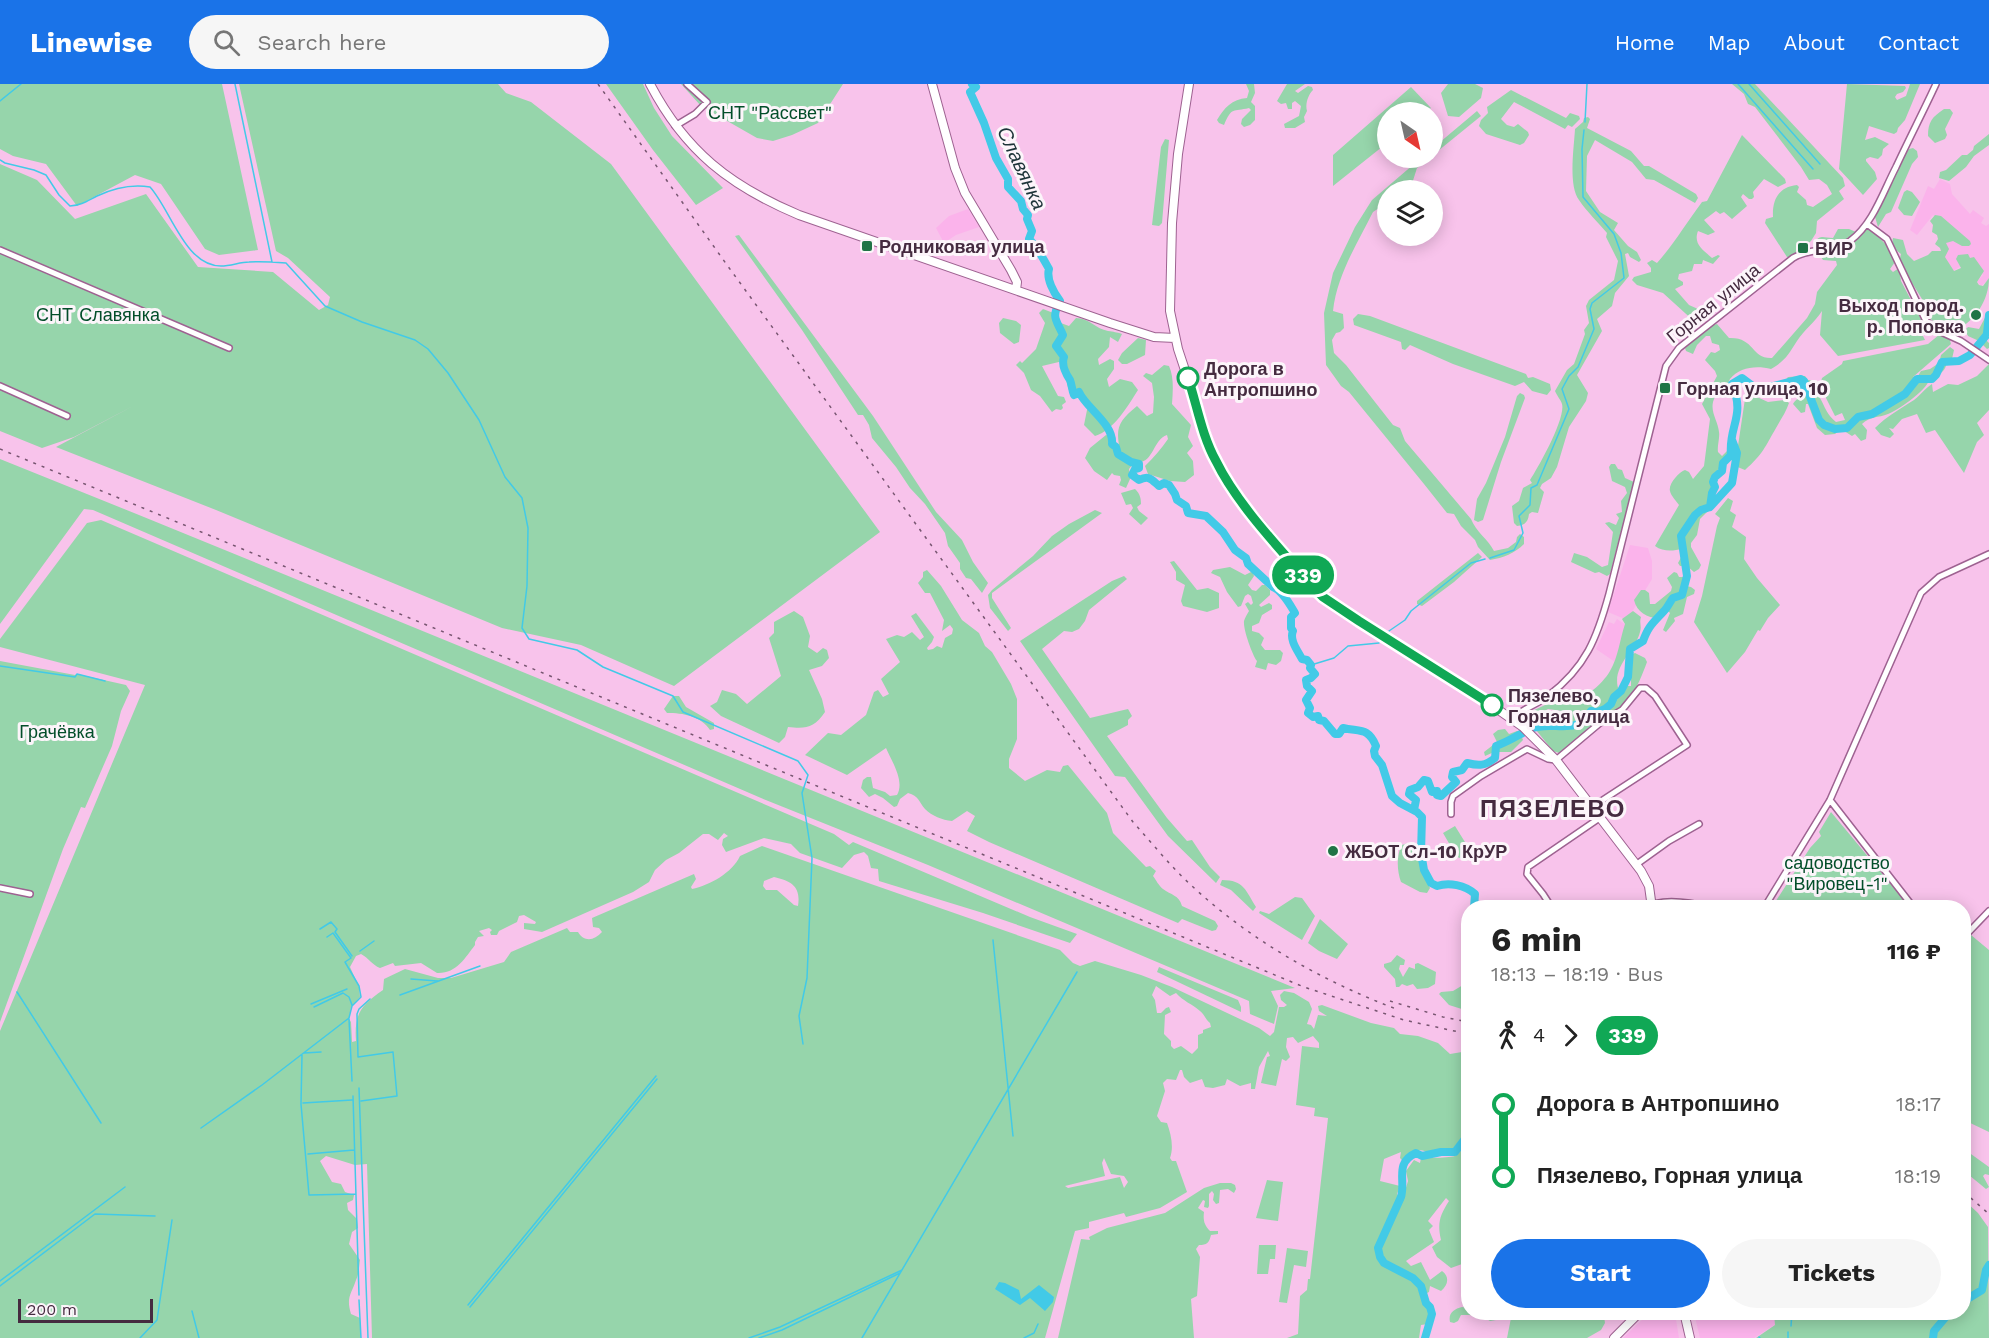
<!DOCTYPE html>
<meta charset="utf-8">
<style>
:root{--surface:#fff;--page:#f6f6f6;--text:#222;--muted:#767676;--accent:#1a73e8}
body{margin:0;font-family:"Work Sans",sans-serif;background:var(--page);color:var(--text);height:100vh;display:flex;flex-direction:column;font-size:22px;white-space:nowrap}
*{box-sizing:border-box;margin:0}
p{font-size:20px;color:var(--muted)}
.icon{flex:none;width:33px;height:33px;fill:none;stroke:currentColor;stroke-width:2;stroke-linecap:round;stroke-linejoin:round}
.map{position:relative;flex:1;overflow:hidden}
.details{position:absolute;left:1461px;top:816px;width:510px;height:420px;display:flex;flex-direction:column;background:var(--surface);border-radius:24px;box-shadow:0 3px 15px #0003}
.details>*{flex:none}
.badge{padding:0 12px;border-radius:20px;font-size:21px;line-height:39px}
.needle{width:39px;rotate:146deg}
.fabs{position:absolute;left:1377px;top:18px;display:grid;gap:12px}
.fabs a{display:grid;place-items:center;width:66px;height:66px;border-radius:50%;background:var(--surface);box-shadow:0 3px 15px #0003;font-size:30px}
.scale{position:absolute;left:18px;bottom:15px;width:135px;box-sizing:border-box;padding-left:6px;border:3px solid #452b40;border-top:0;font-size:16px;line-height:21px;white-space:nowrap;color:#452b40;-webkit-text-stroke:4px #fcf5fa;paint-order:stroke}
.map>.badge{position:absolute;translate:-50% -50%;box-shadow:0 0 0 3px #fff}
.legs{display:flex;align-items:center;gap:9px;height:66px;padding:0 30px;font-size:20px}
.legs p{margin-inline-start:auto}
.overview{display:flex;align-items:center;justify-content:space-between;height:102px;padding:0 30px}
h1{font-size:33px;font-weight:700;line-height:45px}
.button{display:flex;gap:12px;margin-top:auto;padding:12px 30px}
.button a{flex:1;height:69px;border-radius:36px;background:var(--accent);color:#fff;font-size:24px;font-weight:700;line-height:69px;text-align:center}
.button a+a{background:var(--page);color:var(--text)}
ul{padding:0 30px;list-style:none}
li{display:flex;align-items:center;gap:21px;height:72px;font-size:22px}
li i{display:grid;place-items:center;width:9px;height:100%;margin:0 8px;background:currentColor}
li i::after{content:'';width:15px;height:15px;margin:-8px;border:4px solid;border-radius:50%;background:var(--surface)}
li p{margin-inline-start:auto}
li:first-child i{background:linear-gradient(#0000 50%,currentColor 0)}
li:last-child i{background:linear-gradient(currentColor 50%,#0000 0)}
header{display:flex;align-items:center;gap:36px;box-sizing:border-box;height:84px;padding:0 30px;background:var(--accent);color:#fff}
header strong{font-size:28px}
nav{display:flex;gap:33px;margin-inline-start:auto;font-size:21px}
.search{width:420px;height:54px;background:var(--page);display:flex;align-items:center;gap:15px;box-sizing:border-box;padding:0 21px;border-radius:33px;color:var(--muted);font-size:22px}
.map>svg:first-child{display:block}
</style>
<header>
<strong>Linewise</strong>
<div class="search"><svg class="icon" aria-label="search" viewBox="0 0 24 24"><circle cx="10" cy="10" r="6"/><path d="M15 15l6 6"/></svg>Search here</div>
<nav><a>Home</a><a>Map</a><a>About</a><a>Contact</a></nav>
</header>
<div class="map">
<svg width="1989" height="1254" viewBox="0 0 1989 1254">
<rect width="100%" height="100%" fill="#f8c3eb"/>
<path fill="#fbb3eb" d="M1940 95 1950 100 1952 110 1970 130 1973 126 1984 134 1981 139 1986 142 1989 140V195L1981 202 1977 197 1983 191 1973 175 1953 187 1943 170 1949 143 1933 131 1917 151 1910 146 1928 102 1934 105Z
M968 125 979 143 956 151 944 159 936 144 949 132Z
M1630 461 1648 464 1652 477V495L1627 536 1608 528Z
M1617 535 1626 541 1615 578 1596 565 1609 538 1614 540Z
M1649 1229H1675L1679 1254H1623Z
M1694 1229H1782L1776 1240 1754 1254H1700Z"/>
<path fill="#96d5ab" fill-rule="evenodd" d="M0 0H222L258 166 219 171 205 165 161 100 135 91 77 122 46 80 13 72 0 65Z
M239 0H498L506 9 531 18 611 80 880 448 674 602 581 561 502 544 216 426 56 363 135 321 74 353 42 364 0 347V80L37 96 75 135 146 110 198 183 273 188 319 226 328 221 330 213 288 174 276 167Z
M606 0H643L654 24 672 52 723 104 696 121 653 66Z
M681 0H843L818 39 792 51 773 57 757 54 701 22Z
M1246 0H1254L1255 9 1251 18 1255 22V36L1250 41 1244 43 1241 40 1242 35 1251 26 1249 24C1233 28 1232 22 1224 41L1219 39 1217 36C1224 24 1232 15 1247 14L1249 7Z
M1287 0H1305L1295 7 1298 9 1308 2 1312 3 1313 6C1308 11 1305 20 1307 27L1304 33 1305 38 1295 44H1285L1284 40 1299 32 1301 22 1295 17 1292 19V25H1288L1286 19 1281 20 1277 17Z
M1448 0H1475L1483 4 1481 14 1459 33 1448 32 1441 9Z
M1732 0H1755L1843 94 1845 102 1839 107 1844 115 1817 137 1816 149 1811 157 1790 173H1787L1765 139 1766 135 1773 133C1772 115 1779 103 1797 101L1799 103 1797 108 1806 116 1807 121 1813 123 1832 110 1827 101 1819 95 1809 96 1801 83 1755 23 1748 20 1744 10Z
M1847 0 1905 2 1906 4 1903 8 1897 10 1895 13 1897 16 1906 12 1910 0H1920L1905 36 1898 44 1897 48 1894 50 1869 42 1865 56 1875 53 1889 60 1883 65 1882 71 1878 75 1870 73 1866 75V77L1875 88 1877 95 1863 111 1839 85Z
M1411 3 1431 24 1425 28H1388L1387 59 1333 102V71Z
M1511 6 1566 34 1570 29 1579 32 1580 35 1572 43 1568 41 1565 45 1514 18 1501 35 1507 41 1514 43 1518 40 1528 48 1529 51 1524 59 1520 61 1486 50 1479 42 1481 36 1488 29 1487 23Z
M1944 25H1950L1953 29 1945 45 1947 51 1945 55 1935 59 1928 52C1928 38 1932 33 1944 25Z
M1477 27 1481 32 1433 71V64Z
M1588 33 1590 35 1587 44 1631 67 1644 82H1649L1696 110 1698 114 1695 119 1654 96 1646 95 1632 78 1595 56 1587 72 1586 107 1600 128 1618 139 1614 146 1628 162 1637 168 1641 176 1639 178 1630 173 1628 169 1625 170 1629 192 1615 209 1612 222 1597 235 1602 247 1577 291 1588 309 1586 317 1569 343 1557 383 1551 394 1542 400 1540 404 1544 408 1538 429 1532 428 1529 430C1528 438 1525 441 1517 442L1514 439 1512 422 1519 417 1523 404 1532 399 1530 396C1538 384 1566 334 1562 320 1561 316 1557 312 1555 307L1567 286 1574 280 1585 250 1584 246 1589 239 1586 222 1589 216 1614 196 1618 177 1606 153 1607 149C1598 138 1587 128 1579 116 1568 101 1574 64 1575 45L1583 38 1584 34Z
M1989 50V61L1974 72 1966 83 1949 97 1939 94 1940 88 1946 86 1962 71H1967L1973 66 1974 62Z
M1742 51 1785 95 1786 99 1778 103 1764 95 1753 108 1754 113 1752 115H1749L1743 110 1741 113 1747 122 1732 135 1724 128 1720 130 1716 127 1704 136 1715 148 1708 151 1698 147C1693 160 1703 166 1712 174L1718 171 1720 172 1713 180 1703 176 1702 180H1694L1692 187 1679 190 1678 195 1683 198V201L1675 205 1689 221 1698 225 1699 230 1705 231 1708 235 1701 240 1696 239 1663 209 1637 201 1632 196 1634 193 1651 188V184L1647 179 1652 176 1657 179C1674 160 1687 138 1702 118L1707 117Z
M1165 55 1169 56 1162 139 1159 142 1152 141 1161 63Z
M1913 64 1917 67 1918 73 1912 80 1891 128 1886 130 1878 143 1875 133 1906 69 1909 65Z
M1421 74H1430L1417 84 1410 106H1388L1382 122 1373 128C1357 160 1337 191 1333 227L1343 230 1344 244 1340 248 1336 249 1332 256 1334 269 1346 281 1393 341 1400 344 1405 357 1471 435C1476 448 1488 455 1494 467L1508 464 1516 458 1517 453 1520 450 1524 453V460C1515 469 1503 474 1490 476L1478 463 1475 456 1461 442 1454 430 1447 429 1424 400 1349 308 1341 302 1326 281 1324 229 1333 189 1355 143 1372 116Z
M1907 106 1912 108 1920 118 1912 132 1904 131 1898 124 1904 108Z
M1935 131 1941 132 1970 157 1971 160 1969 162H1962L1953 157 1946 159 1949 165 1945 173 1954 187 1961 184 1956 175 1958 171 1968 170 1970 174 1974 173 1984 187 1977 198 1979 201 1983 202 1989 194C1989 216 1975 238 1954 247L1945 245 1929 234C1928 226 1921 222 1922 215L1899 178 1901 170C1896 167 1891 160 1893 154L1903 156 1907 170 1914 177 1928 171 1932 167H1941L1940 164 1935 160 1938 155 1937 151 1932 148 1933 141 1930 137Z
M1866 144 1871 145 1892 167 1895 178 1890 185 1893 188 1899 184 1901 197 1922 237 1917 240 1925 256 1838 272 1820 251 1822 227C1815 238 1804 246 1797 257 1788 271 1786 276 1771 285 1757 281 1739 283 1730 295 1726 303 1723 310 1715 313 1708 326 1718 336 1719 348 1720 354 1717 362 1718 368L1722 372 1729 365 1732 369 1718 386 1714 395 1708 427 1700 435 1697 451 1691 459V463L1701 481 1699 485 1694 488 1687 482H1680L1678 479 1684 468 1682 465C1673 467 1663 468 1655 462L1679 421C1677 418 1671 412 1670 407 1668 400 1679 388 1685 386L1689 388 1693 395 1704 382 1710 335 1702 320 1717 292 1715 287 1705 276 1711 268 1715 269 1720 266 1719 261 1712 259 1710 252H1706L1697 261 1693 270 1686 267 1685 264 1713 241 1717 240 1729 254C1755 253 1751 275 1772 274L1807 234 1815 220 1817 208 1837 181 1836 177 1823 176 1821 173 1823 170C1846 167 1852 161 1866 144Z
M1838 145H1849L1856 148C1844 159 1831 165 1815 162L1814 158C1821 150 1824 154 1833 154Z
M739 151 873 332 936 428 962 456 973 478 988 499 982 509 971 495 966 494 960 485V479L948 462 945 449 925 420 910 404 896 383 872 354 869 341 863 331H858L802 246 735 152Z
M1043 225 1056 230 1058 238 1069 242 1076 234C1089 234 1096 245 1108 247 1114 248 1116 248 1122 250L1118 258 1110 253 1109 263 1098 275 1099 281 1110 275 1114 277V285L1107 295 1109 303 1120 295 1132 298 1138 306C1128 322 1113 347 1095 352L1084 341 1087 326 1091 322 1078 311 1071 310C1065 300 1067 289 1063 277L1042 282 1058 312 1064 313 1066 318 1062 321 1063 324 1061 326 1056 325 1052 328 1040 312 1031 306 1024 289 1016 281 1020 277 1022 279 1036 265 1045 239 1039 229Z
M1358 230 1370 232 1526 290 1528 294 1533 293 1550 300 1551 306 1547 311 1532 307 1524 298 1515 302 1453 280 1410 261 1405 266 1402 265 1401 258 1354 241 1353 235Z
M1987 230H1989V248L1986 256 1989 259V264L1987 265 1979 257 1968 252 1965 246 1968 243 1979 245Z
M1003 234 1016 237 1021 241 1019 258 1014 260 1000 249 999 239Z
M1940 250 1949 253 1951 260 1913 293 1918 292 1921 287 1930 285 1939 279 1941 271 1950 263 1954 266 1952 275 1947 277C1946 287 1941 290 1930 293 1930 304 1900 325 1888 330 1878 334 1870 332 1862 340L1867 346 1866 355 1861 357 1855 350 1852 352 1841 345 1835 350 1825 351 1817 344 1808 320H1806L1805 328 1801 329 1793 320C1797 312 1814 303 1820 314 1825 323 1827 331 1836 338L1845 336 1842 329 1835 332 1820 302 1822 294 1842 280 1843 277 1928 260Z
M1138 254 1146 256 1145 271 1127 280H1122L1118 276 1122 269Z
M1989 280V326L1977 339 1984 351 1977 358 1964 389 1935 346 1926 349 1917 330 1902 335 1893 345 1889 344 1894 350 1890 354 1881 351 1875 344C1887 332 1900 325 1914 316 1921 311 1924 305 1932 300L1933 308 1948 300 1958 301 1977 292Z
M1164 281 1169 282C1174 293 1173 307 1172 320L1191 341 1188 353 1193 362 1187 369 1193 377 1194 391 1185 398 1170 397 1148 390 1145 382C1154 373 1161 365 1168 355L1167 351C1152 356 1154 381 1135 378L1129 385 1130 395 1126 404 1119 401 1121 396 1120 392 1114 391 1112 389 1107 396 1094 387 1085 374 1090 364 1106 351 1110 352 1116 368 1120 366C1115 343 1119 337 1137 322L1147 332 1153 329 1154 313 1152 299 1143 292 1146 289 1152 291Z
M1805 292 1808 296 1817 297 1818 304 1801 305 1794 310 1786 307 1777 306 1788 293Z
M1746 308 1768 318 1785 316 1789 319C1786 328 1781 335 1776 344 1765 363 1763 370 1745 386L1735 382Z
M1520 309 1524 311 1525 314 1501 378 1483 436 1478 438 1474 436 1477 415 1486 399 1505 353 1517 312Z
M0 375 139 431 1295 904 1271 907 1278 922 1274 940 1250 930 1249 917 928 781 761 714 93 426 84 425 0 540Z
M1611 380H1615L1618 385 1622 386 1625 394 1634 398 1610 490 1607 492 1599 488 1595 489 1571 478 1574 469 1587 473 1602 483 1608 481 1613 448 1605 439 1609 438 1616 441 1619 434 1616 430 1622 428 1621 417 1627 409 1625 403 1612 397 1609 383Z
M1135 405C1140 410 1141 414 1141 420L1137 423 1139 427 1148 434 1141 441 1129 430 1133 424 1131 420 1126 421 1121 409Z
M1728 414 1733 417 1730 427 1736 431 1732 443 1746 453 1744 475 1757 494 1780 521 1768 534 1760 547 1758 546 1745 568 1727 589 1694 538 1702 512 1717 442 1720 434 1715 430Z
M1095 426 1102 429 992 509V514L1011 544 1008 547 990 524 988 511 992 506 1033 472 1052 452 1069 440Z
M101 436 834 750 849 761 853 758 1030 833 1077 850 1070 859 983 829 879 797 878 785 871 784 868 772 864 768 854 771 842 784 800 769 791 760 764 754 726 768 722 761 723 755 728 752 724 749 718 756 709 750H703L679 769 666 776 655 786 649 798 633 808 542 848 524 845V839L535 840 536 838 524 831 519 832 517 838 499 847 497 851H491L490 848 492 846 489 844 479 847 484 852 478 853 475 858V861C465 874 456 890 437 889L421 879 395 882 393 879 380 884C372 881 369 874 361 870L356 872 350 883 359 903 360 913 351 923 349 935 351 938 352 958 356 957C354 930 361 921 383 906L384 895 405 885 438 894H451L504 878 511 868 567 844 570 848H578C584 858 594 857 602 848L599 844 593 843 592 834 694 790 696 795 691 803 692 805C710 801 732 789 740 772L762 762 1060 866 1073 879 1080 882 1095 877 1141 891 1172 903 1259 944 1270 952 1274 948 1279 923H1284L1287 921 1281 916 1280 911 1284 907 1294 909 1309 918 1312 925 1307 940 1311 941 1314 945 1318 931 1327 932 1319 927 1318 922 1322 921 1371 939 1394 944 1400 950 1418 952 1438 959 1450 970 1468 967V1046L1452 1066H1440L1429 1069C1418 1062 1411 1069 1403 1077L1400 1074 1401 1068 1384 1075 1380 1097 1400 1102 1397 1110 1402 1117 1408 1097 1406 1087 1414 1076 1420 1079 1421 1074C1428 1074 1454 1074 1457 1071 1462 1067 1465 1059 1468 1054V1181L1462 1180 1451 1184 1437 1173 1432 1163 1441 1156C1437 1139 1440 1131 1449 1117L1446 1114 1428 1137 1433 1142 1429 1146 1434 1158 1406 1177 1411 1182 1421 1178 1430 1196 1442 1187C1450 1193 1448 1201 1441 1207L1430 1202 1429 1208 1423 1211 1430 1233 1428 1240 1421 1241 1419 1254H1287L1298 1250 1300 1212 1307 1206 1308 1195H1310L1328 1034 1314 1032 1315 1024 1296 1021 1302 962 1319 964V959L1313 952 1298 959 1293 953 1287 954 1286 963 1290 973 1286 977 1282 975 1276 1002 1261 999 1267 973 1270 972 1268 967 1259 983 1255 1005H1251V999L1240 1002 1227 995 1225 1001 1213 1004 1205 1003 1202 995 1190 999 1184 993 1182 986H1180L1176 996 1167 995 1163 999 1165 1007 1157 1032 1161 1038 1167 1039C1171 1050 1174 1063 1170 1074L1172 1077H1176L1187 1108 1160 1124 1126 1133 1124 1129 1089 1138V1144L1075 1147 1045 1254H372L367 1080 355 1081 326 1072 320 1077 332 1098 341 1100 345 1108 354 1111 353 1116 347 1119 348 1126 357 1135 358 1144 352 1148 349 1160 360 1176C359 1182 359 1190 356 1196 351 1211 346 1213 351 1230L360 1234 361 1254H0V947L145 601 0 563V555L87 439ZM774 793C792 797 801 803 798 822L794 821 777 806H766L763 802 764 797ZM1156 902 1170 912 1176 909C1183 917 1192 920 1200 927 1205 931 1205 935 1210 939L1211 943 1203 946V949L1198 951V964L1192 970 1181 962 1174 965 1171 962V957L1164 950 1165 931 1171 928 1169 923 1166 924 1161 929H1157L1155 916 1152 911ZM1104 1074 1111 1090 1124 1092 1128 1098 1124 1104 1120 1093 1068 1104 1065 1102 1105 1092 1102 1079Z
M1478 469 1482 473 1454 498 1422 522 1417 520V517Z
M1174 477 1197 506 1208 504 1219 509V524L1207 528 1183 522 1181 517 1185 501 1176 496V488L1170 478Z
M1230 483 1245 491 1251 488 1253 489 1254 492 1248 501 1252 506 1256 507 1262 501H1265L1270 506V511L1259 521 1261 523 1269 519 1272 521V525L1262 531 1259 539 1252 542V547L1259 549 1264 554 1261 561 1265 566H1280L1283 569 1281 577 1276 581 1268 579 1266 586 1255 583 1257 577C1252 570 1243 545 1244 537 1245 534 1247 530 1249 527L1245 520 1248 518 1251 521 1253 519 1251 512 1248 510 1245 512 1241 522 1238 523 1227 508 1220 493 1211 489 1213 486Z
M927 486 941 502 962 536 979 549 985 562 992 568 1011 600 1017 615V655L1009 675V684L1025 697 1047 686 1060 688 1063 682 1068 681 1107 729 1113 749 1146 783 1150 782 1156 787 1153 792C1156 796 1159 802 1163 805 1171 811 1179 811 1182 822L1215 837 1218 842 1216 846 1212 847 1182 835 1178 839 989 758 967 747 975 732 967 727 952 737C942 736 932 732 925 725 919 718 919 712 908 709L900 715 897 722 894 723 883 714 875 710 869 713 861 704 863 696 867 693H871L873 704 885 708 890 712 897 711C905 697 892 678 886 664L847 691 805 671 828 649 841 651 866 631 874 608 878 606 883 613 889 610 881 595 900 578 886 555 897 551 904 553 912 548 920 556 924 553 911 532 916 529 934 553 932 558 927 564 928 566 933 565 937 562 942 564 945 554 952 550 953 545 950 541 942 547 944 536 930 509H925L918 499 923 493V488Z
M1674 488 1677 489 1679 493H1683L1686 502 1691 503 1695 506 1694 510 1687 513 1683 530 1674 534 1675 537 1666 548 1663 546 1670 529 1668 527 1661 534C1649 535 1637 529 1634 516L1641 506H1645L1649 509 1650 520H1655L1671 507 1672 503 1667 494Z
M1124 492 1127 495 1089 526 1085 537 1079 545 1072 548 1064 547 1042 565 1090 634 1128 625 1132 632 1128 636V641L1107 652 1167 734 1187 757 1192 756 1210 783 1220 793 1216 799 1168 752 1125 693 1115 692 1020 557 1112 497Z
M794 527 803 533 810 552 808 563 817 569 823 564 827 566 829 574 822 582 809 586 822 615 825 628C814 644 806 645 788 643L785 653 779 659 721 632 710 622 717 618 722 606 736 610 747 620 781 592 769 554 774 549V538Z
M1633 527 1641 533C1639 539 1642 542 1640 548 1635 568 1610 583 1619 607H1622L1626 602H1631V571L1635 569 1645 574 1647 578C1637 605 1630 620 1603 634L1599 633 1597 625 1590 627 1583 638 1588 637 1592 631 1599 636 1571 663 1559 669 1553 667 1536 646V642L1538 640 1539 634 1550 630 1556 635 1557 631 1562 627 1548 625 1532 634 1529 632 1530 628 1558 615 1565 620C1579 620 1603 600 1610 587 1618 574 1620 555 1625 540L1622 535Z
M0 577 75 591 77 590 126 601 130 607 121 627 112 662 85 724 81 723 63 765 0 938Z
M673 612H679L686 623 714 639V645L710 646C701 632 683 629 667 629L664 625Z
M1505 645 1509 650 1517 647 1520 648 1523 656 1511 668H1494L1485 672 1484 668 1497 658 1493 650 1498 646Z
M1831 728 1910 823H1772L1810 764 1821 752 1819 748Z
M1455 742 1473 771 1466 776 1457 773 1443 749Z
M1408 759 1418 763 1421 785 1430 804 1427 809 1420 808 1401 798C1397 787 1396 771 1402 761Z
M1222 796C1244 796 1246 807 1256 823L1253 827 1231 806 1220 801Z
M1295 813 1302 814 1315 832 1302 856 1259 829 1260 827 1269 830Z
M1320 835 1348 860 1337 875 1319 867 1308 859Z
M1971 851 1989 866V1048L1964 1036V859Z
M1397 871 1405 876 1404 881H1400L1399 885 1403 893 1409 883 1415 885V880L1418 879 1436 888 1435 900 1428 904 1417 905 1413 900 1407 902 1402 900 1399 903H1396L1395 895 1384 883V880L1391 878Z
M1159 883 1238 916 1241 923V928L1157 888Z
M1463 901H1468V927L1449 921 1439 910 1441 908 1453 907Z
M1964 1065 1989 1083V1091L1985 1090 1983 1092 1989 1103 1986 1105 1964 1087Z
M1267 1096 1283 1098 1278 1137 1256 1134Z
M1220 1099H1231L1235 1101 1236 1105 1234 1109 1228 1105 1220 1106 1219 1119 1216 1120 1213 1116 1214 1110 1212 1107 1209 1110V1122L1208 1124 1204 1123 1205 1117 1203 1116 1198 1124 1204 1128C1203 1136 1204 1141 1210 1147H1218V1150L1211 1151C1209 1159 1207 1161 1199 1161L1196 1165 1200 1173 1197 1212 1191 1215 1194 1254H1058L1081 1155 1090 1156 1089 1153 1107 1144 1165 1129 1204 1104Z
M1964 1116 1978 1129 1988 1143 1989 1254H1756L1775 1241 1774 1230 1777 1229 1964 1228Z
M1259 1161H1276L1275 1175H1270L1268 1190H1257Z
M1287 1164 1308 1167 1306 1183 1294 1181 1287 1219 1279 1218Z
M1462 1223 1468 1224V1228L1499 1229 1502 1235 1490 1237C1481 1231 1471 1231 1461 1231L1458 1237 1454 1239 1450 1238C1448 1229 1454 1225 1462 1223Z
M1512 1229V1228L1607 1229 1604 1232 1605 1239 1601 1246 1587 1254H1507Z"/>
<path fill="#42cae7" d="M999 1198 1005 1199 1019 1206 1021 1215 1039 1201 1054 1213 1053 1218 1045 1227 1030 1214 1020 1221 995 1205Z"/>
<g fill="none" stroke-linecap="round" stroke-linejoin="round">
<path stroke="#42cae7" stroke-width="1.5" d="M235 0 272 178
M1738 0 1813 85
M1749 0 1820 80
M0 17 21 0
M1585 38 1587 0
M0 76 5 79 34 86 46 91 59 111 70 122C82 121 87 117 97 112 114 104 132 100 150 103 171 126 185 182 221 182 231 182 240 178 249 178 261 177 274 178 286 179L325 222 362 238 415 256 428 265 448 289 479 336 505 393 522 414 528 444 527 502 522 544 529 555 577 566 603 583 673 612 683 628 798 677 808 691 802 709 812 774 807 894 799 932 803 960
M1490 474 1514 466 1523 449 1519 432 1530 421 1531 404 1537 401 1569 325 1562 305 1569 292 1578 283 1594 245 1590 225 1592 219 1624 194 1621 169 1614 150 1583 113 1582 65 1584 46
M1389 547 1405 536 1411 527 1471 479 1485 475
M1311 581 1334 574 1348 562 1379 559
M0 582 75 593 77 590 105 597
M320 845 331 838 337 845 335 848 352 872
M993 856 1013 1052
M360 867 374 857
M411 895 437 897
M17 908 101 1039
M400 911 480 882
M311 920 347 905
M314 923 343 909 349 913 352 921
M349 935 352 997
M304 969 321 968
M302 971 301 1020 309 1111 356 1110
M359 1004 368 1254
M353 1012 359 1211
M361 1017 397 1012 393 968 358 973 357 930 359 925 370 915
M303 1019 352 1016
M201 1044 262 1001 349 934 352 922 361 913 359 902 345 878 351 874 333 849 327 853
M308 1070 354 1066
M0 1197 125 1103
M0 1202 95 1130 155 1132
M359 1216 361 1254
M468 1221 656 992
M470 1223 657 995
M192 1227 199 1254
M1791 1242 1792 1228
M1759 1253 1760 1254
M140 1254 157 1236 172 1136
M749 1254 780 1243 902 1186
M759 1254 782 1246 900 1189
M862 1254 1077 888
M1024 1254 1034 1249 1038 1240
M1788 1254V1248"/>
<path stroke="#42cae7" stroke-width="8" d="M972 0 976 3 970 8 984 39 996 74 1008 95V103L1021 117 1023 125 1028 131 1027 135 1032 147 1029 155C1036 161 1044 176 1049 185 1046 195 1054 209 1060 217 1051 234 1056 235 1063 251L1056 262 1064 273C1061 281 1066 290 1070 296 1072 301 1072 307 1074 311L1079 308C1086 324 1114 340 1112 360L1116 363 1118 370 1131 378 1139 380V384L1135 385 1132 391 1139 396C1149 391 1151 395 1159 402L1164 399 1169 401 1175 410 1177 416 1186 422 1188 429 1206 432 1223 448 1235 466 1246 474 1248 480 1273 503C1283 507 1290 521 1295 529L1291 533V544L1293 547C1289 556 1298 567 1302 575L1307 576 1311 581 1310 584 1315 590 1311 594 1306 596 1307 602 1312 607 1306 616 1310 624 1308 629 1313 633 1318 632 1319 636 1324 637 1335 650H1339L1343 644C1360 648 1368 643 1376 662L1374 667 1375 672 1382 681 1392 712 1400 719 1417 728 1422 733 1421 769 1424 786 1431 799 1437 802C1449 798 1465 801 1475 810L1474 824
M1987 249 1989 231
M1773 303 1785 308 1797 301H1804
M1710 423 1732 399 1737 369 1732 356
M1414 726 1416 716 1409 710 1410 706 1418 703 1424 696 1428 697 1432 708 1437 707V711L1441 712 1456 698 1452 693 1453 688 1462 686 1467 679C1479 682 1485 682 1495 674L1496 662C1510 657 1518 651 1530 645 1553 635 1575 654 1591 627L1598 628 1605 625 1611 620 1614 613 1621 607 1628 593 1630 565 1643 557C1649 541 1653 539 1664 527 1668 523 1669 519 1673 514L1682 511 1687 492 1681 452 1695 431 1701 426 1710 423 1712 409 1715 403 1713 398 1715 393 1722 387 1723 379 1731 371C1728 342 1746 333 1732 300L1742 294 1758 306 1801 295 1804 297 1819 336 1824 341 1835 345 1847 344 1858 333 1872 330 1905 310 1917 295H1932L1936 291 1942 278 1959 277 1970 271 1989 248
M1964 1217 1982 1206 1986 1186 1989 1181
M1425 1254 1432 1230 1430 1223 1426 1219 1421 1202 1413 1194 1384 1179 1380 1173 1378 1164 1401 1113C1406 1096 1394 1079 1416 1069L1422 1072 1441 1068H1455L1468 1051
M1933 1254 1934 1247 1950 1228"/>
<g stroke="#9e6291" stroke-width="8">
<path id="street" d="M675 42 695 30 707 18 687 0
M1867 140 1887 155 1926 237 1939 247 1961 257 1989 276
M0 166 229 264
M0 302 67 332
M1513 635C1522 624 1537 621 1548 612 1586 583 1597 554 1609 510L1666 282 1679 264 1793 174C1811 163 1832 169 1850 157 1873 140 1883 108 1896 83 1909 55 1923 28 1936 0
M1830 716 1914 824
M1451 730V718L1453 712 1481 692 1527 665 1548 675 1556 676 1600 639 1622 626 1640 604H1646L1655 612 1687 661 1592 723
M1637 780 1669 757 1699 740
M0 804 30 810
M1552 824 1543 810 1527 790 1528 783 1601 733
M1645 824C1662 813 1693 819 1712 824
M1764 824 1830 716 1921 509 1939 493 1989 470
M1964 853 1989 827"/>
</g>
<g stroke="#9e6291" stroke-width="10">
<path id="secondary" d="M650 0C685 67 730 102 799 131L1110 239 1154 253 1175 254
M932 0 955 84 965 109 1011 186 1017 198 1016 206
M1189 0 1178 70 1172 139 1170 227 1178 265 1215 377 1245 421 1315 505 1333 520 1500 627 1523 643 1556 676 1641 787 1649 802 1652 824
M1684 1228 1690 1254
M1614 1254 1640 1228"/>
</g>
<use href="#street" stroke="#fff" stroke-width="5"/>
<use href="#secondary" stroke="#fff" stroke-width="8"/>
<path stroke="#775570" stroke-width="1.5" stroke-dasharray="3 6" stroke-linecap="butt" d="M598 0 727 181 1133 738C1152 759 1171 783 1192 802 1251 857 1324 898 1399 926
M0 365 1304 903 1404 936 1468 950
M1390 917 1443 933 1468 938
M1964 1108 1989 1130"/>
</g>
<g fill="none" stroke-linecap="round" stroke-linejoin="round">
<g stroke="#fff" stroke-width="14">
<path id="line-1" d="M1188 294C1197 321 1202 352 1216 377 1238 422 1282 467 1315 505L1323 513 1359 537 1492 621"/>
</g>
<use href="#line-1" stroke="#10a855" stroke-width="9"/>
</g>
<g fill="#1f7446" stroke="#fcf5fa" stroke-width="2">
<rect x="861" y="156" width="12" height="12" rx="3"/>
<rect x="1797" y="158" width="12" height="12" rx="3"/>
<circle cx="1976" cy="231" r="6"/>
<rect x="1659" y="298" width="12" height="12" rx="3"/>
<circle cx="1333" cy="767" r="6"/>
</g>
<g fill="#fff" stroke="#10a855" stroke-width="3">
<circle cx="1188" cy="294" r="10"/>
<circle cx="1492" cy="621" r="10"/>
</g>
<g text-anchor="middle" dominant-baseline="central" stroke-width="6" stroke-linejoin="round" paint-order="stroke">
<g font-size="18" fill="#034e2a" stroke="#fcf5fa">
<text x="770" y="28">СНТ "Рассвет"</text>
<text x="98" y="230">СНТ Славянка</text>
<text x="57" y="647">Грачёвка</text>
<text x="1837" y="778">садоводство<tspan x="1837" dy="21">"Вировец-1"</tspan></text>
</g>
<g font-size="18" font-weight="bold" fill="#452b40" stroke="#fcf5fa" text-anchor="start">
<text x="879" y="162">Родниковая улица</text>
<text x="1815" y="164">ВИР</text>
<text x="1964" y="221" text-anchor="end">Выход пород.<tspan x="1964" dy="21">р. Поповка</tspan></text>
<text x="1677" y="304">Горная улица, 10</text>
<text x="1345" y="767">ЖБОТ Сл-10 КрУР</text>
</g>
<g font-size="18" fill="#452b40" stroke="#fcf5fa">
<text transform="translate(1713 219) rotate(-39)">Горная улица</text>
</g>
<g font-size="18" font-weight="bold" fill="#452b40" stroke="#fcf5fa" text-anchor="start">
<text x="1204" y="284">Дорога в<tspan x="1204" dy="21">Антропшино</tspan></text>
<text x="1508" y="611">Пязелево,<tspan x="1508" dy="21">Горная улица</tspan></text>
</g>
<g font-size="20" font-style="italic" fill="#1d3439" stroke="#fcf5fa">
<text transform="translate(1022 84) rotate(65)">Славянка</text>
</g>
<g font-size="24" font-weight="bold" letter-spacing="1.5" fill="#452b40" stroke="#fcf5fa">
<text x="1553" y="725">ПЯЗЕЛЕВО</text>
</g>
</g>
</svg>
<div class="fabs">
<a><svg class="needle" viewBox="-14 -14 28 28"><path d="M0-13l5 13h-10z" fill="#e53935"/><path d="M0 13l5-13h-10z" fill="#767676"/></svg></a>
<a><svg class="icon" aria-label="layers" viewBox="0 0 24 24"><path d="M12 4l9 5-9 5-9-5zM3 14l9 5 9-5"/></svg></a>
</div>
<div class="scale">200 m</div>
<b class="badge" style="left:1303px;top:491px;background:#10a855;color:#fff">339</b>
<section class="details">
<div class="overview"><div><h1>6 min</h1><p>18:13 – 18:19 · Bus</p></div><b>116 ₽</b></div>
<div class="legs"><svg class="icon" aria-label="walk" viewBox="0 0 24 24"><circle cx="13" cy="4" r="2"/><path d="M13 8l-2 6 4 7M11 14l-3 7M7 12l3-4h3l4 4"/></svg>4<svg class="icon" aria-label="forward" viewBox="0 0 24 24"><path d="M9 5l7 7-7 7"/></svg><b class="badge" style="background:#10a855;color:#fff">339</b></div>
<ul>
<li><i style="color:#10a855"></i><b>Дорога в Антропшино</b><p>18:17</p></li>
<li><i style="color:#10a855"></i><b>Пязелево, Горная улица</b><p>18:19</p></li>
</ul>
<div class="button"><a>Start</a><a>Tickets</a></div>
</section>
</div>
